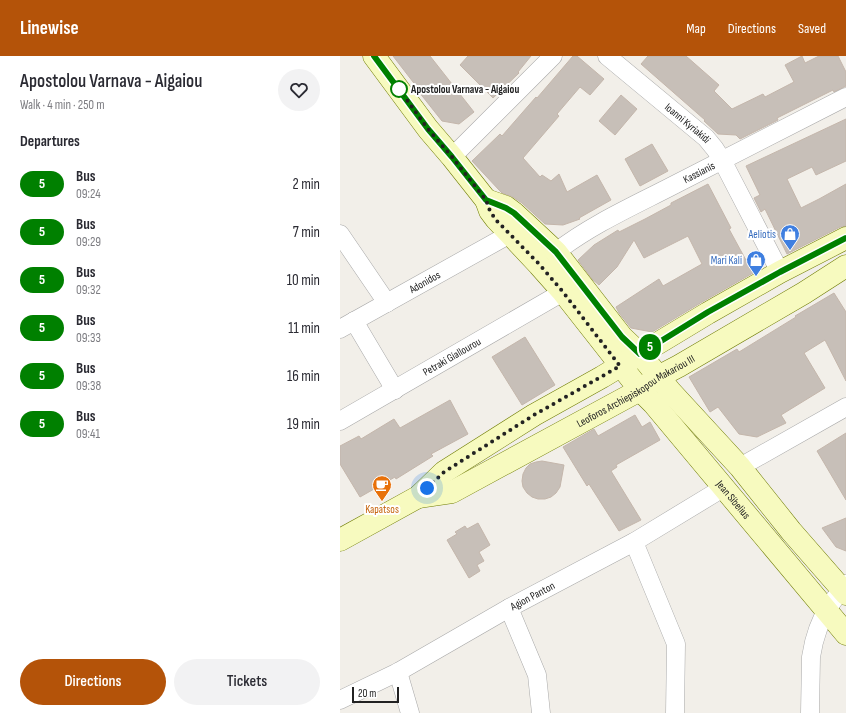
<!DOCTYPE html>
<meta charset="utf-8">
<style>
:root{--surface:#fff;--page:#f2f2f3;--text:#2b2b33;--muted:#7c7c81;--accent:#b45309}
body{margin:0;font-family:"Sofia Sans Condensed",sans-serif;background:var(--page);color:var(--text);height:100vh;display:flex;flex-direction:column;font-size:15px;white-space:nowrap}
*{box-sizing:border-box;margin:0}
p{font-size:13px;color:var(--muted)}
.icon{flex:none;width:22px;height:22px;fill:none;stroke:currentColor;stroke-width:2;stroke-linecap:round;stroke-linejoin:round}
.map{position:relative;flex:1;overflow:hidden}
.drawer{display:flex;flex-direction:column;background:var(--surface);width:340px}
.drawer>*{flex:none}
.badge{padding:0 8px;border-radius:13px;font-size:14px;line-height:26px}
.scale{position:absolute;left:12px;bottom:10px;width:47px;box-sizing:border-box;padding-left:4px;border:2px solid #222;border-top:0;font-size:11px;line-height:14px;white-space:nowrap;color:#222;-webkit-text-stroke:3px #fff;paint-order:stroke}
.you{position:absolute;width:20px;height:20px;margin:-10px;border:3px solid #fff;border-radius:50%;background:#1a73e8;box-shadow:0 0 0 6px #1a73e833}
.map>.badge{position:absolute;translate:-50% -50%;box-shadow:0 0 0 2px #fff}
h2{padding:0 20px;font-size:15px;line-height:36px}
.round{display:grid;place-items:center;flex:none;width:42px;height:42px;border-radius:21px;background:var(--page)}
.summary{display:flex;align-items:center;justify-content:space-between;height:68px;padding:0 20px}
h1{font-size:19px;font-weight:600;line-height:30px}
.primary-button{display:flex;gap:8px;margin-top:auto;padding:8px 20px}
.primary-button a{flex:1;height:46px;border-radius:24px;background:var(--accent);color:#fff;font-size:16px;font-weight:600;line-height:46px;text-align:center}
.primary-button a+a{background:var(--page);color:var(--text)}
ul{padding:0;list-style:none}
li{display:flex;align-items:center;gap:12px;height:48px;padding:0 20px}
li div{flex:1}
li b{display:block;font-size:15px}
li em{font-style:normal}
li .badge{min-width:44px;font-weight:700;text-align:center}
header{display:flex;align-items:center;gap:24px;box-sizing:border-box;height:56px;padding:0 20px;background:var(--accent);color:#fff}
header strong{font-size:19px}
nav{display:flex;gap:22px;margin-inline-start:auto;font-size:14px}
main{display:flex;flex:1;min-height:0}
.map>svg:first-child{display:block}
</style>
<header>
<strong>Linewise</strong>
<nav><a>Map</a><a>Directions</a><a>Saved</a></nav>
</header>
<main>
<section class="drawer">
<div class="summary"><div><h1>Apostolou Varnava - Aigaiou</h1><p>Walk · 4 min · 250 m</p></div><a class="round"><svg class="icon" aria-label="heart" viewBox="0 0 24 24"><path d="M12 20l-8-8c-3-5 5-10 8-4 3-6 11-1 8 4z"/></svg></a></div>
<h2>Departures</h2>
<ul>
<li><span class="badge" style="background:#008000;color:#fff">5</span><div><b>Bus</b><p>09:24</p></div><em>2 min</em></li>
<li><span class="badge" style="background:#008000;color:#fff">5</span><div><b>Bus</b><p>09:29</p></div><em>7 min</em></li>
<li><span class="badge" style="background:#008000;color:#fff">5</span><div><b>Bus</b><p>09:32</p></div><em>10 min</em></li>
<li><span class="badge" style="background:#008000;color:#fff">5</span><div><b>Bus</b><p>09:33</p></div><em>11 min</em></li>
<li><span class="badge" style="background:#008000;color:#fff">5</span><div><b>Bus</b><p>09:38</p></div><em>16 min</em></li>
<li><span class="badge" style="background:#008000;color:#fff">5</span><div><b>Bus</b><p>09:41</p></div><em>19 min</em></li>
</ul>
<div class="primary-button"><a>Directions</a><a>Tickets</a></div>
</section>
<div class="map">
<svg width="506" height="657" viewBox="0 0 506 657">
<rect width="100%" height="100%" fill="#f2efe9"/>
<path fill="#c7bfb8" stroke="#c4b6ab" d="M53 0H90L134 56 119 68 102 65 79 36 80 35Z
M128 0H191L178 16 179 17 153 42 120 9Z
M233 0H237L264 23 250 39 240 31 217 58 219 60 183 102 200 121 202 119 211 125 219 118 227 136 257 119 271 144 239 162 240 163 223 169 205 168 182 147 173 141 162 137 159 134 132 105 160 78 162 80 182 57 196 41 197 42Z
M308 0H346L379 29 374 35 392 53 423 38 425 41 454 26 445 9 462 0 465 7 479 0H498L506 16V30L494 36 493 34 437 62 438 64 400 83 396 79 378 78 364 65 365 64 301 8Z
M281 39 297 53 275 79 259 65Z
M506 63V105L476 119 472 111 447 123 461 152 479 143 506 128V170L500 171 447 198 425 153 421 156 414 142 420 139 406 110Z
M312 88 328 115 300 130 285 103Z
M368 128 391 172 389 173 413 217 362 246 312 276 291 272 279 257 276 251 319 223 323 230 362 208 348 180 304 202 294 184 277 211 259 229 252 223 238 204 254 189 278 174 279 176 305 163 331 149V147Z
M494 237 506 256V325L485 284 464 297 485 332 441 359 446 367 417 381 399 378 378 351 370 356 349 321 397 293 399 296 456 261 455 260Z
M185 281 215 329 182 349 152 301Z
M110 344 128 378 91 398 93 400 56 423 55 421 20 441 0 408V390L19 380 21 383 54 363 60 372Z
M295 359 302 371 310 366 320 384 276 409 277 411 271 415 301 464 279 475 249 428 247 430 223 391 254 373 258 380Z
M506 377V444L477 395Z
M202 405 224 409 220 431 216 437 211 441 205 443H198L192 441 187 437 183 431 182 425 183 418 186 412 190 408 196 406Z
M506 462V495L496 491 482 472Z
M138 467 150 489 139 496 144 505 137 509 140 515 129 522 107 484 117 478 115 476 125 470 127 473Z"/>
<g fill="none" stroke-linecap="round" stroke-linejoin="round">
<g stroke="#a9a9a9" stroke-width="19">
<g id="minor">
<path id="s1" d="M267 0 366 82 375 93 382 104 440 216"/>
<path d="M112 101 213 0"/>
<path d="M0 178 47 247"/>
<path id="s2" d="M216 196C251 169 291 151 330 131 388 101 447 71 506 41"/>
<path d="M14 265 55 334"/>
<path id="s3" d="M0 273 170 178"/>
<path id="s4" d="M0 365 223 236"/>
<path d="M400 411 506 351"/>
<path d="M294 486 336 588 335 657"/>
<path d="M169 552 197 619 201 657"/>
<path d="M58 616 70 657"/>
<path id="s5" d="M0 644 58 616 169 552 294 486 383 432"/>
<path d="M470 657 471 601 474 586 478 573 486 554 506 528"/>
</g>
</g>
<g stroke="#707d05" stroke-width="23">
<g id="secondary">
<path id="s6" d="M34 0 88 73 112 101 146 144 150 155 156 163 199 209 223 236 300 334 313 347 506 578"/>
<path d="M146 144 166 151 174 157 216 196 282 281 300 298 330 335 400 411 451 475 506 538"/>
<path id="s7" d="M78 441 112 436 300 334 318 321 339 310 464 237 506 210"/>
<path d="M0 484 78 441 104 416 194 359 262 321 368 257 440 216 506 182"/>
</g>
</g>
<use href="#minor" stroke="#fff" stroke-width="18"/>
<use href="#secondary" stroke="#f7fabf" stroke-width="22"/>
</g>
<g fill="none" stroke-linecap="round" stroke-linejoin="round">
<g stroke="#fff" stroke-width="9">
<path id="line" d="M34 0 88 73 112 101 146 144 166 152 174 157 216 196 282 281 300 298 368 256 440 216 506 182"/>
</g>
<use href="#line" stroke="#008000" stroke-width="6"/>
<path stroke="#222" stroke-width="4" stroke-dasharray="0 7.2" d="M59 33 88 73 112 101 146 144 150 155 156 164 200 209 223 236 280 310 194 359 104 416 87 432"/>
</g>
<defs>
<g id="shop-pin" transform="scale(1)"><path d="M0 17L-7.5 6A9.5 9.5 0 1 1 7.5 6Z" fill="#3f7fe0" stroke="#fff"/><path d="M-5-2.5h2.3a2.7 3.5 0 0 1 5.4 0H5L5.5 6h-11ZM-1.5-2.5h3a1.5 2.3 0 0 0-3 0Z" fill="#fff"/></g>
<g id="cafe-pin" transform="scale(1)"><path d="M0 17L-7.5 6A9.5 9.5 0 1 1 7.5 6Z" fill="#e8710a" stroke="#fff"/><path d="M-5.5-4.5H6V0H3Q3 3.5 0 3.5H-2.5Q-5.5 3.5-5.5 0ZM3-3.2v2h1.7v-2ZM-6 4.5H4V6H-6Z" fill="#fff"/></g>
</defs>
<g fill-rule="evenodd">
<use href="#shop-pin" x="450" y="178"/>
<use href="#shop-pin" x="416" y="204"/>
<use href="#cafe-pin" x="42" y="429"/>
</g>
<circle fill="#fff" stroke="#008000" stroke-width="2" cx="59" cy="33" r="8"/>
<g text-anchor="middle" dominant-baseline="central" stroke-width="4" stroke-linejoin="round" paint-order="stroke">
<g font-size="11" font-weight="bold" fill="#222" stroke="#fff" text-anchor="start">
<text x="71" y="33">Apostolou Varnava - Aigaiou</text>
</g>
<g font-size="11" fill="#222" stroke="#fff">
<text stroke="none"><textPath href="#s1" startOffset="105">Ioanni Kyriakidi</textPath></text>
<text stroke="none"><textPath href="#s2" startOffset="164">Kassianis</textPath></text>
<text stroke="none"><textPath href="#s3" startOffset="97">Adonidos</textPath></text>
<text stroke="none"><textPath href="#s4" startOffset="129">Petraki Giallourou</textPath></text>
<text stroke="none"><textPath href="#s7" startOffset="244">Leoforos Archiepiskopou Makariou III</textPath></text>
<text stroke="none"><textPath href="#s6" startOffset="572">Jean Sibelius</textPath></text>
<text stroke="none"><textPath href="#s5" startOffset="219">Agion Panton</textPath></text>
</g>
<g font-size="11" fill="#366cbe" stroke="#fff" text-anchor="end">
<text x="436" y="178">Aeliotis</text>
<text x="402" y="204">Mari Kali</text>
</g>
<g font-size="11" fill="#c56008" stroke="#fff">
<text x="42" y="453">Kapatsos</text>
</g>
</g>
</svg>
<div class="scale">20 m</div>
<div class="you" style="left:87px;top:432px"></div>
<b class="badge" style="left:310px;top:291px;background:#008000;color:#fff">5</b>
</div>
</main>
